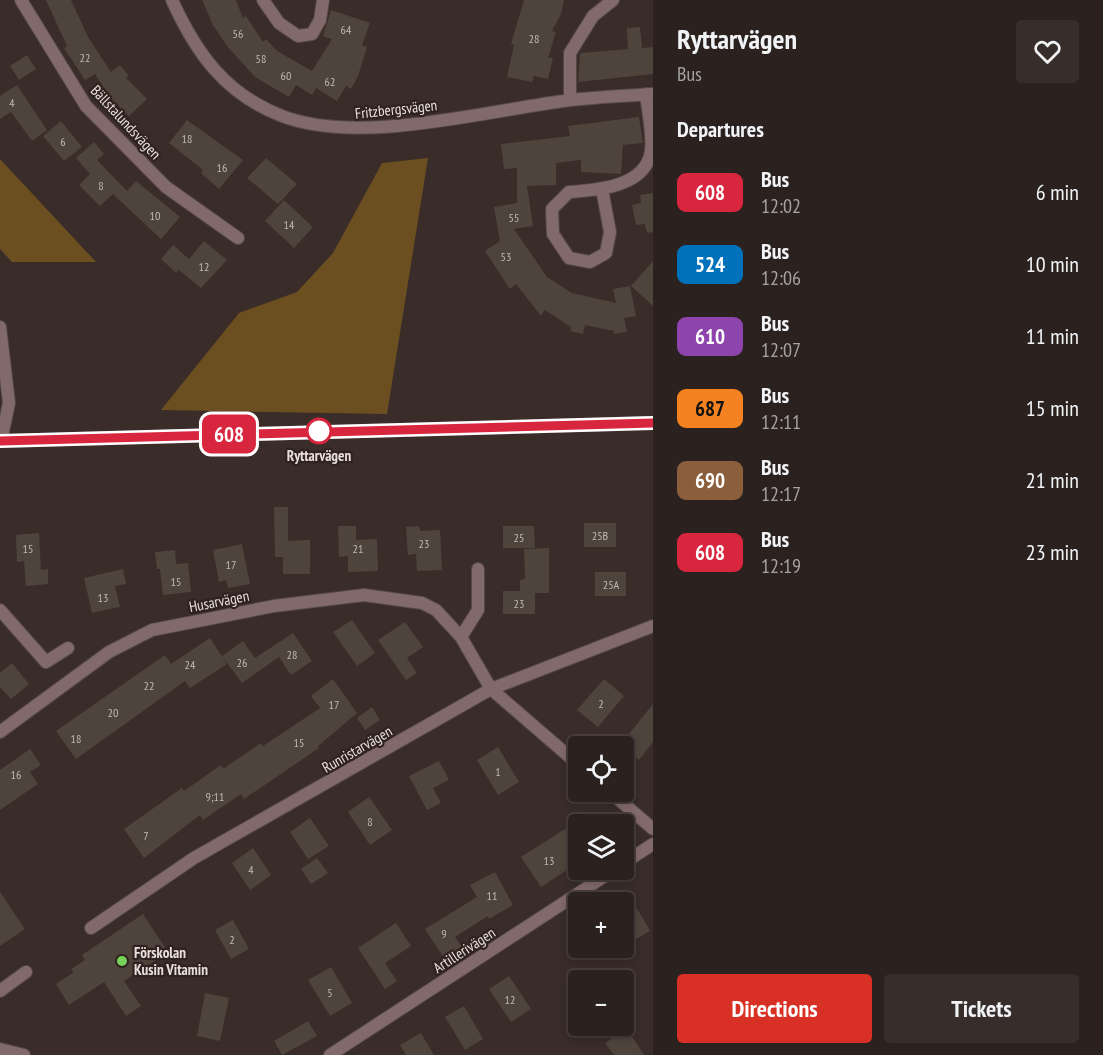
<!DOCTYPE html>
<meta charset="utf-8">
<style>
:root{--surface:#2b211f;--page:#372e2c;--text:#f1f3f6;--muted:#a6a3a4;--line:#473e3d;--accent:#d93025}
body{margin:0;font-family:"PT Sans Narrow",sans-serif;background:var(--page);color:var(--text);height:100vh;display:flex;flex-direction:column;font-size:22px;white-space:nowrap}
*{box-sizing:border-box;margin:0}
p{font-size:20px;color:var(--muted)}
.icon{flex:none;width:33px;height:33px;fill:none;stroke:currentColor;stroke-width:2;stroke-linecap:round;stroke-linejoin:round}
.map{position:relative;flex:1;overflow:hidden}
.panel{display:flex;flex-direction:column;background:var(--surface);width:450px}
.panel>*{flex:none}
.badge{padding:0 12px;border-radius:9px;font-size:21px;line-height:39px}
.buttons{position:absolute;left:568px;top:736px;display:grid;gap:12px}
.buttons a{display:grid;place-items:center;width:66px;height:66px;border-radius:6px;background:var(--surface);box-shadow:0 3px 9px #0003,0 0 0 2px var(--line);font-size:30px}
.map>.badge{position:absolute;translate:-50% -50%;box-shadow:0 0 0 3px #fff}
h2{padding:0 24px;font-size:22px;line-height:54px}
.round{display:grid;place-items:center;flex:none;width:63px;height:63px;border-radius:6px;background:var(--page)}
.headline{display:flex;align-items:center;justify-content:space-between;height:102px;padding:0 24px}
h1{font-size:28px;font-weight:800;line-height:45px}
.primary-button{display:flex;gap:12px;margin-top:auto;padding:12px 24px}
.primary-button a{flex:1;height:69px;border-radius:6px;background:var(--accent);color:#fff;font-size:24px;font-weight:800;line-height:69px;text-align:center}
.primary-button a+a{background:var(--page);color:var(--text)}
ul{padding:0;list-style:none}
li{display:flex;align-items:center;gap:18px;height:72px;padding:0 24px}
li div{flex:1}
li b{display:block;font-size:22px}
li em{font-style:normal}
li .badge{min-width:66px;font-weight:700;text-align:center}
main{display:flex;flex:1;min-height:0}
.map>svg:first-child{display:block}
</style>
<main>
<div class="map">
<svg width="653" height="1055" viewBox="0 0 653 1055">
<rect width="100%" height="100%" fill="#392c29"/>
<path fill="#6c4f21" d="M428 158 387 414 161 410 239 313 297 292 333 253 382 163Z
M0 159 96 262H12L0 249Z"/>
<path fill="#4f443c" d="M46 0H71L88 37 111 72 120 65 129 76 126 78 147 99 129 116 109 96 95 74 85 80 64 48 67 46Z
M202 0H236L243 18 246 16 263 42 266 39 277 51 312 71 332 39 323 36 331 10 370 23 362 45 367 47 358 76 351 89 346 86 337 101 316 88 312 95 296 85 289 97 255 77 227 46 213 25Z
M524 0H564L561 14 552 31 556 32 548 58H553L548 79 534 76 532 82 507 77 514 45 511 44Z
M640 27 642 48 653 47V74L578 82 580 53 628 49 627 28Z
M27 55 36 69 19 80 10 66Z
M17 85 47 130 32 141 11 112 0 119V96Z
M639 117 643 143 623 145 621 174 581 172V160L556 163V185L527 186 533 226 514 229 547 277 572 293 616 303 613 289 630 286 636 316 624 318 627 332 614 334V331L585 325 583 334 570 331 571 327 545 310 541 316 516 284 510 289 485 251 500 241 494 207 517 203V168L504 169 501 144 570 136 568 126Z
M187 120 243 160 219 189 201 173 203 170 169 143Z
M61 121 82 147 64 161 43 136Z
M94 142 104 154 97 160 127 191 136 181 180 217 161 239 113 194 100 206 79 185 90 174 76 158Z
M266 158 297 184 278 204 247 178Z
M653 193V232L647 233 645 224 636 225 632 205 641 203 640 195Z
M284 200 313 227 294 248 265 221Z
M204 241 227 260 201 288 179 270 176 273 161 259 173 245 189 259Z
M653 261V306L631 286Z
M274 507H288V541L310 540V574H283V557H275Z
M584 523H616V547H584Z
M338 526H356V540L377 539 378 571 348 572V556L339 557Z
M419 526 420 531 440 530 442 570 417 571 416 554 408 555 406 527Z
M503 526H534L535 548H503Z
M39 533 41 570 48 569V584L26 586 24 561 17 562 16 535Z
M242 544 250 584 228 588 226 580 219 582 213 550Z
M549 548V593H535V614H503V591H520V580L525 579 524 549Z
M175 550 176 564 188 563 191 592 163 595 160 569H157L155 552Z
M123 569 126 584 115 586 120 607 92 613 84 578Z
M595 572H626V596H595Z
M352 620 375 653 357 666 333 632Z
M405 622 423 647 407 658 417 673 406 680 378 640Z
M293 633 312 661 291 675 279 657 242 683 222 656 243 641 255 658Z
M210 638 227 664 190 688 185 681 76 759 56 731 165 655 171 664Z
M12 663 29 684 11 699 0 687V673Z
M333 679 357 713 318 746 319 748 244 799 241 794 203 820 200 815 144 858 124 829 182 788 184 791 221 765 223 769 261 743 263 746 320 708 311 696Z
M604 679 624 696 598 727 577 710Z
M653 704V742L639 760 620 745Z
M372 707 380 720 365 730 357 718Z
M498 747 519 782 498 795 477 760Z
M30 749 41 765 30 772 38 784 0 810V770Z
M439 761 449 780 433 788 441 803 427 810 409 776Z
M369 797 392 830 370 845 348 812Z
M310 818 329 846 308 859 290 832Z
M579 820V862L541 887 521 857Z
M253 848 271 875 250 890 232 863Z
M317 858 328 873 311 884 301 869Z
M495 872 513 905 489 919 488 916 455 937 462 947 444 958 425 929 477 897 470 885Z
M0 892 25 929 0 946Z
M632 900 650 931 624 946V905Z
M143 914 168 952 124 981 141 1006 126 1016 104 982 69 1005 56 984 74 972 71 969 85 960 82 955Z
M233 920 249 949 231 959 215 930Z
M396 923 411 946 385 963 397 981 385 989 358 948Z
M331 967 352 1003 330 1016 308 980Z
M509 976 531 1009 511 1022 489 989Z
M205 993 229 998 220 1041 197 1036Z
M464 1006 483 1039 465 1050 445 1017Z
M308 1021 317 1036 282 1055 274 1041Z
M626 1029 633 1038 644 1055H614L605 1043Z
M421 1033 434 1055H406L400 1045Z"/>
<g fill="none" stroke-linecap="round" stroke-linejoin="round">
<g stroke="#554946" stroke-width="14">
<path id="minor" d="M21 0 86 106 166 187 238 238
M172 0C196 53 225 94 282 116 360 146 488 110 571 100 598 97 626 96 653 94
M263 0 279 23 298 36 312 34 320 20 323 0
M570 100V53L593 16 613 0
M602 189 610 232 606 253 590 262 569 258 553 234 552 209 569 192C597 190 646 187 651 151 653 134 648 112 646 94
M0 610 46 662 68 648
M461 637 478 610V569
M0 732 109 652 152 630 274 606 364 595 422 603 436 610 461 637 491 689 579 765
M610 792 653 829
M624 863 653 844
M91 928 194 858 491 689 653 626
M0 991 26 972
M330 1055 614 870"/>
</g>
<g stroke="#554946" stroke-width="14">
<path id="tertiary" d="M0 327 9 403 1 441
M0 1049 24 1055"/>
</g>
<g stroke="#554946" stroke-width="14">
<path id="secondary" d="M0 441 653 423"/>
</g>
<use href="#minor" stroke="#82696a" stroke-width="12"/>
<use href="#tertiary" stroke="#82696a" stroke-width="12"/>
<use href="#secondary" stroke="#b0888b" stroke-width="12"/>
</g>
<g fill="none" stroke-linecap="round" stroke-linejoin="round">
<g stroke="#fff" stroke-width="14">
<path id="line" d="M0 441 653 423"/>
</g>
<use href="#line" stroke="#d7263d" stroke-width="9"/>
</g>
<circle fill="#fff" stroke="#d7263d" stroke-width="3" cx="319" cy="431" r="12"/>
<circle fill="#77d259" stroke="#2f221f" stroke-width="2" cx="122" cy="961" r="6"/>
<g text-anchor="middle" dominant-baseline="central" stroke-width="4.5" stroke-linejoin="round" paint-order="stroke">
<g font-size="12" fill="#c2b8b4">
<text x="346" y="29">64</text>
<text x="238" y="33">56</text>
<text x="534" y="38">28</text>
<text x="85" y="57">22</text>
<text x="261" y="58">58</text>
<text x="286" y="75">60</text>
<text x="330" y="81">62</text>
<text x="12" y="102">4</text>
<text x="187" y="138">18</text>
<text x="63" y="141">6</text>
<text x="222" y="167">16</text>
<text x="101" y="185">8</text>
<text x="155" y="215">10</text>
<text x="514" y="217">55</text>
<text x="289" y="224">14</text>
<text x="506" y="256">53</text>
<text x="204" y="266">12</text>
<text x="600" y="535">25B</text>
<text x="519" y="537">25</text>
<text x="424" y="543">23</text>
<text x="28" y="548">15</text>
<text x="358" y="548">21</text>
<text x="231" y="564">17</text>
<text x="176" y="581">15</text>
<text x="611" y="584">25A</text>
<text x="103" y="597">13</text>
<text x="519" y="603">23</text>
<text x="292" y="654">28</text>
<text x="242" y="662">26</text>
<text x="190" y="664">24</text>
<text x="149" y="685">22</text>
<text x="601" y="703">2</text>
<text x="334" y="704">17</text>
<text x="113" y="712">20</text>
<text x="76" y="738">18</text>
<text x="299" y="742">15</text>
<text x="498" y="771">1</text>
<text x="16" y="774">16</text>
<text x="215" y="796">9;11</text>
<text x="370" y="821">8</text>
<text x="146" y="835">7</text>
<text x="549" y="860">13</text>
<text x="251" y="869">4</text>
<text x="492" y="895">11</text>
<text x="444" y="933">9</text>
<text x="232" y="939">2</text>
<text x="330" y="992">5</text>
<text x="510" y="999">12</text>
</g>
<g font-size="15" fill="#e8dfdc" stroke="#2f221f">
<text transform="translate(396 109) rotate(-6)">Fritzbergsvägen</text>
<text transform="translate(126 122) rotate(47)">Bällstalundsvägen</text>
<text transform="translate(219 601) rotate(-11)">Husarvägen</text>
<text transform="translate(357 749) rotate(-30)">Runristarvägen</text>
<text transform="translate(464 950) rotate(-33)">Artillerivägen</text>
</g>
<g font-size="15" font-weight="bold" fill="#e8dfdc" stroke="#2f221f">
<text x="319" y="455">Ryttarvägen</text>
</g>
<g font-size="15" font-weight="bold" fill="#e8dfdc" stroke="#2f221f" text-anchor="start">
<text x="134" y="952">Förskolan<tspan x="134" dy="17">Kusin Vitamin</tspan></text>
</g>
</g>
</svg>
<div class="buttons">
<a><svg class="icon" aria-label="locate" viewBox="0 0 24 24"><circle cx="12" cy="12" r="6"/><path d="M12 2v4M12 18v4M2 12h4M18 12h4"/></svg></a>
<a><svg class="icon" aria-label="layers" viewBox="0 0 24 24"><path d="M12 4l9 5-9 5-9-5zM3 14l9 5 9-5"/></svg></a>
<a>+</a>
<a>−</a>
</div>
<b class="badge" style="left:229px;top:434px;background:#d7263d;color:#fff">608</b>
</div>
<section class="panel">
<div class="headline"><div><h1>Ryttarvägen</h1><p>Bus</p></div><a class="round"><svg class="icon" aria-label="heart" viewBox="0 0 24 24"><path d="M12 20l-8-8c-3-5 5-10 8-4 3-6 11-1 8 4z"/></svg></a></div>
<h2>Departures</h2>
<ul>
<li><span class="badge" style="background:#d7263d;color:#fff">608</span><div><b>Bus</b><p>12:02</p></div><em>6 min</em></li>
<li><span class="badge" style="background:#0072bc;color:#fff">524</span><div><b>Bus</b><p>12:06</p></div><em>10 min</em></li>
<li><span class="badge" style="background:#8e44ad;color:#fff">610</span><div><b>Bus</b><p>12:07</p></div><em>11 min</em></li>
<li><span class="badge" style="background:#f58220;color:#111">687</span><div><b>Bus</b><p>12:11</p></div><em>15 min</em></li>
<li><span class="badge" style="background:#8b5e3c;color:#fff">690</span><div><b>Bus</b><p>12:17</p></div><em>21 min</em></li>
<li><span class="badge" style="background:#d7263d;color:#fff">608</span><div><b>Bus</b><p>12:19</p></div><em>23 min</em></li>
</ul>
<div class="primary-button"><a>Directions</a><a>Tickets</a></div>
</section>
</main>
